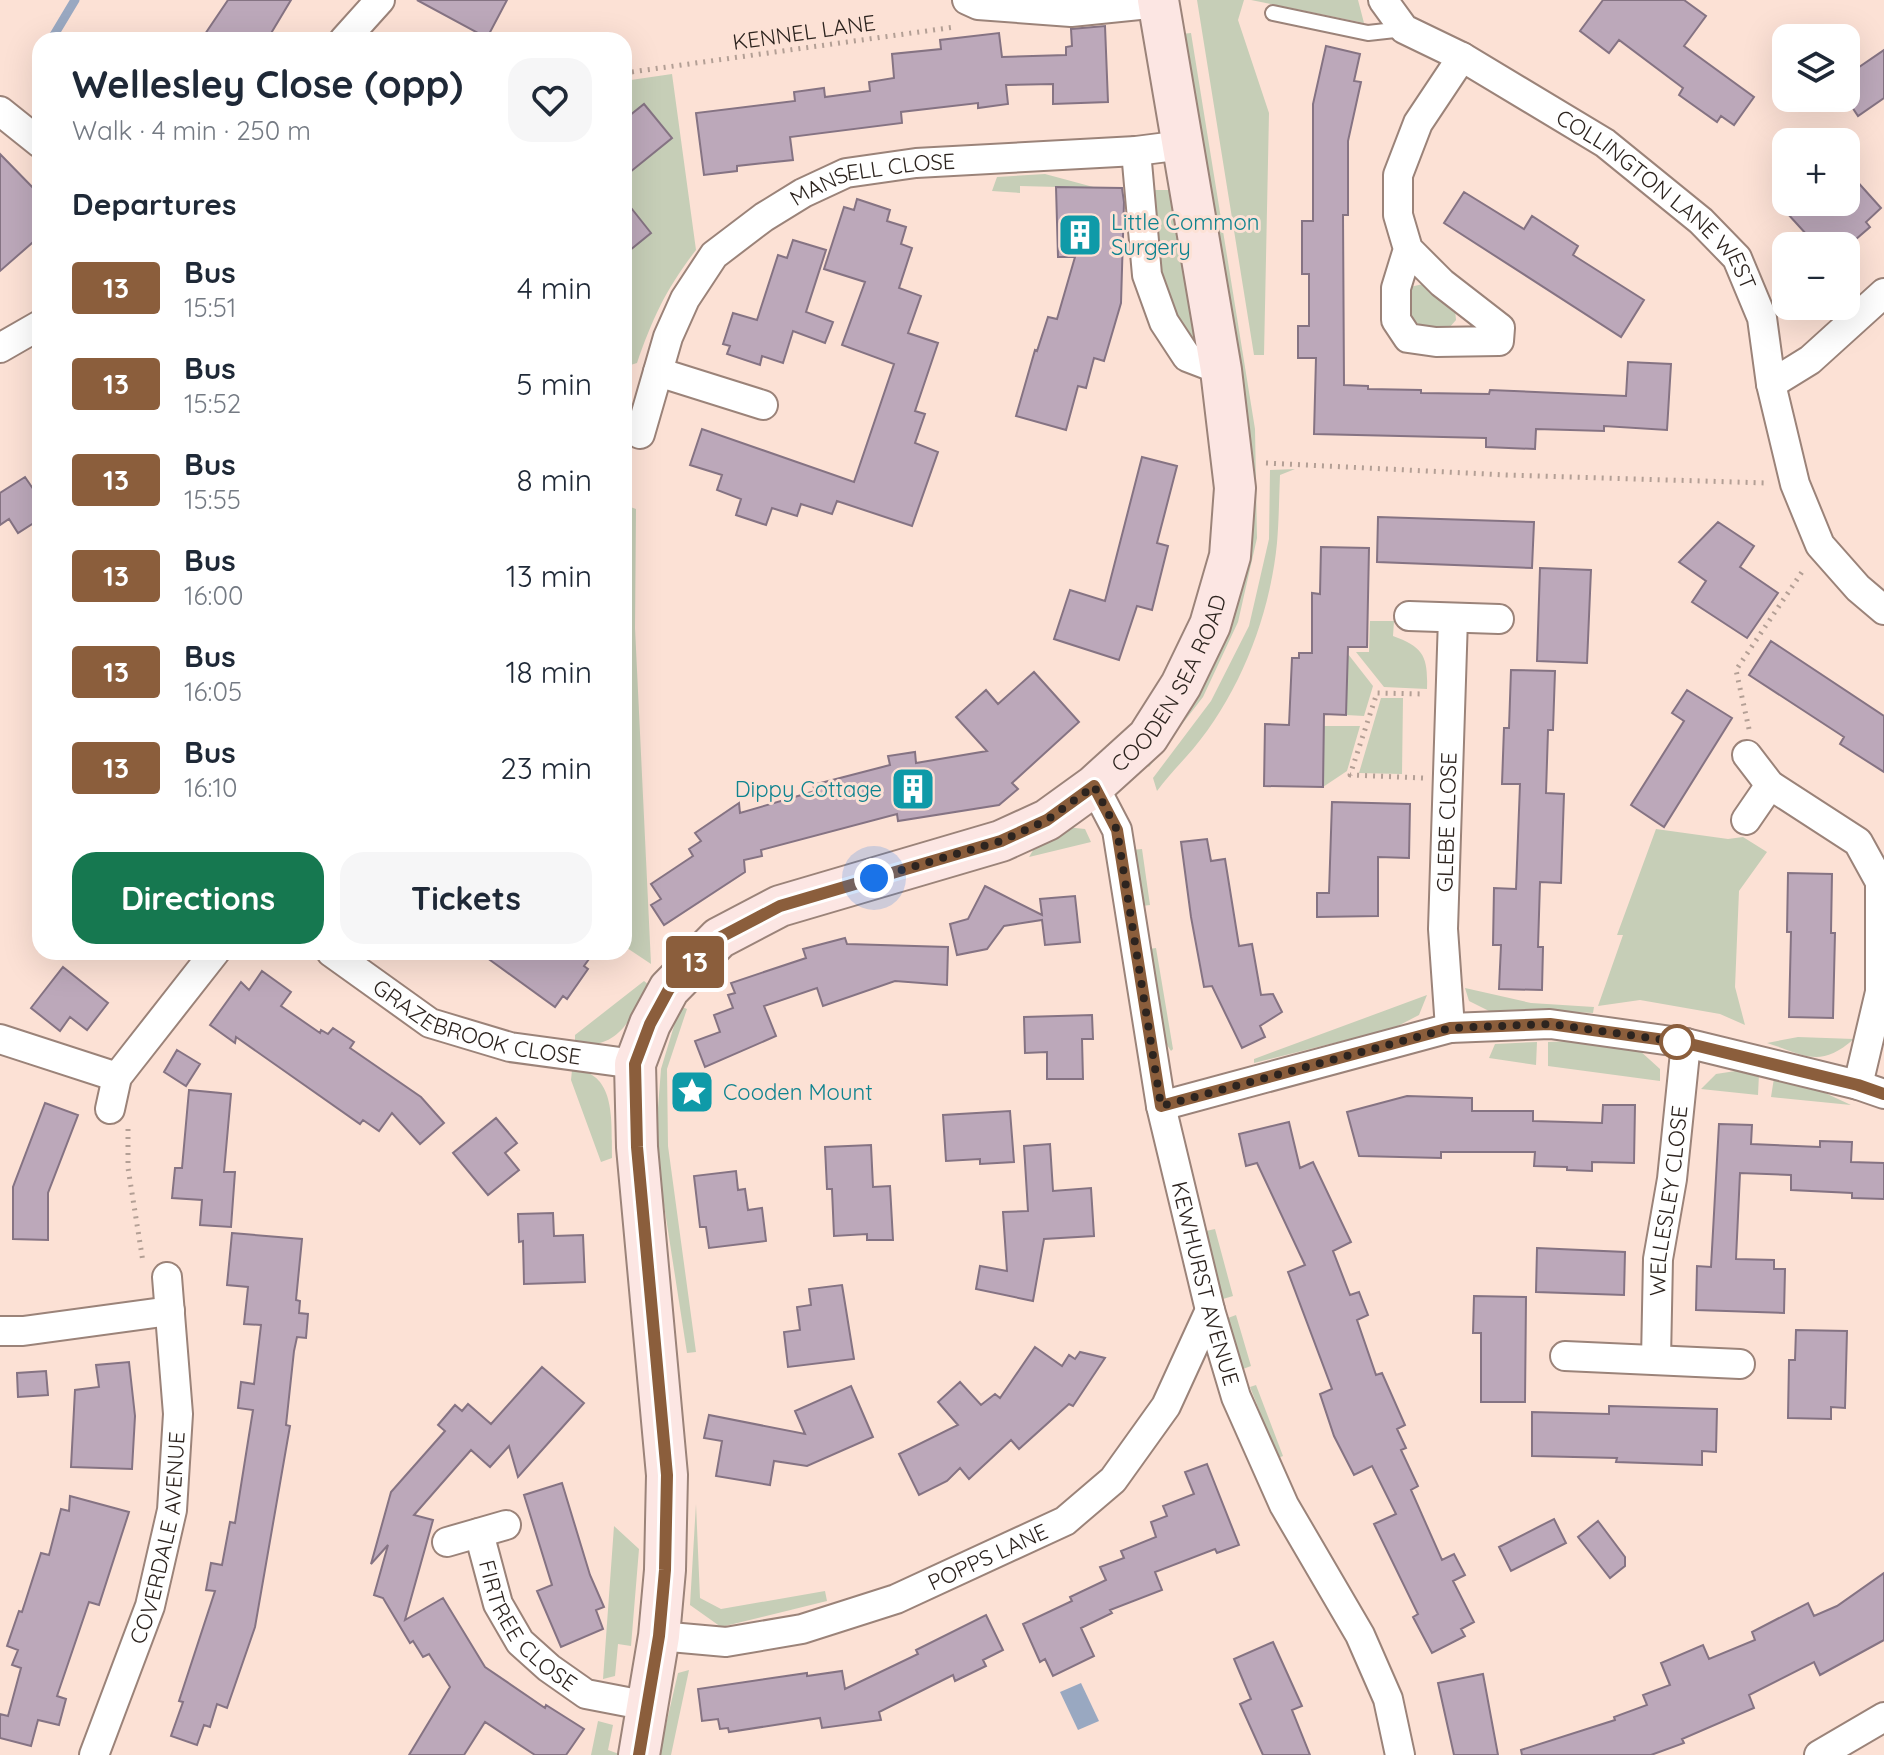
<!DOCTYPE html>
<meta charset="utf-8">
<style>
:root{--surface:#fff;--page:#f6f6f7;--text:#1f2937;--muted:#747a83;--accent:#167850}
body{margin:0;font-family:Quicksand,sans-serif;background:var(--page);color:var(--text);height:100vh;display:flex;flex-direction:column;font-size:30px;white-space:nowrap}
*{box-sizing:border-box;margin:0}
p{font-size:26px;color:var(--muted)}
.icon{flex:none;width:44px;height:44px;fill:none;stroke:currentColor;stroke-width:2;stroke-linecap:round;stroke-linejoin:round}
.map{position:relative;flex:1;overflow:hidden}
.panel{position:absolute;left:32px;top:32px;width:600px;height:928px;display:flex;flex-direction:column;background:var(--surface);border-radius:24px;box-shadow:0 8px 32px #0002}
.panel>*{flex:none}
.badge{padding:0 16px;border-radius:6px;font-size:28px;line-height:52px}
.controls{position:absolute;left:1772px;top:24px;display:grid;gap:16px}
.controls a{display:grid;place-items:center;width:88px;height:88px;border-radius:16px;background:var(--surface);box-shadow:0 8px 32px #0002;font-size:40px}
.you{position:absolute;width:40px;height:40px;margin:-20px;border:6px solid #fff;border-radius:50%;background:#1a73e8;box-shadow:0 0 0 12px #1a73e833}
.map>.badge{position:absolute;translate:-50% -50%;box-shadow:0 0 0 4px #fff}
h2{padding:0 40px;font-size:30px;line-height:72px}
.round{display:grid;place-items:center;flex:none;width:84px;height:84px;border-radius:24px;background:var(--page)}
.head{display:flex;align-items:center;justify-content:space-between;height:136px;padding:0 40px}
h1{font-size:38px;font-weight:700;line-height:60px}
.button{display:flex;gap:16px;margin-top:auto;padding:16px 40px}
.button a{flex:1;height:92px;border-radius:24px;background:var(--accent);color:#fff;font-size:32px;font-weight:700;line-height:92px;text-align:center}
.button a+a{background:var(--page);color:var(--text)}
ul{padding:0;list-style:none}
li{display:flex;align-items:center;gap:24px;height:96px;padding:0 40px}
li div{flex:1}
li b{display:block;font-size:30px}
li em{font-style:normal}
li .badge{min-width:88px;font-weight:700;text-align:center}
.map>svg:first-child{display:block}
</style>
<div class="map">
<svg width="1884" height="1755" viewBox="0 0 1884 1755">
<rect width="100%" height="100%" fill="#fce1d5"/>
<path fill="#c6ceb7" d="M1197 0H1244L1238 20 1269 113 1264 355H1254Z
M1251 0H1358L1364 23Z
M1191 33 1255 429 1257 538 1238 622 1203 697 1149 767 1145 764 1230 619 1181 34Z
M672 74 696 250C666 289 653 317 637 363L624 367 627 332 624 330V81Z
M1045 174 1097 188 1020 186V193L992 191 997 177Z
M1153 190H1173L1197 344 1192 346 1188 342 1159 268Z
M1423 284 1438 293 1455 309 1456 320 1449 328 1420 327 1410 314 1406 294 1410 287Z
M1295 469 1280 475C1279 498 1279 520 1277 543 1270 615 1240 693 1193 749 1181 763 1168 776 1157 791L1153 778 1211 701 1249 626 1269 539 1270 470Z
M625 505 636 509 635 628 651 964 624 946Z
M1370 621H1394L1393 636C1424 647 1428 657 1427 689L1384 687 1356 652H1369Z
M1348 654 1373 686 1364 716 1346 715Z
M1381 698H1403L1402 774 1359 773Z
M1324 726H1360L1347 771 1323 787Z
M1066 827 1085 829 1091 842 1029 857 1038 842Z
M1656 829 1728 839 1743 837 1767 852 1739 891 1735 987 1745 1025 1720 1014 1640 1000 1598 1006 1623 935H1617Z
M1142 849 1150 905 1142 906 1131 850Z
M1156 948 1173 1049 1171 1051 1165 1042 1149 949Z
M644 981 649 985C632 1016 619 1052 575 1043V1035Z
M1465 988 1531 1003 1594 1007 1593 1013 1531 1010 1493 1013 1469 1001Z
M1427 995 1419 1015 1394 1028 1254 1063V1059Z
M680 1006 687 1009 667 1069 668 1146 696 1352 687 1353 655 1147 661 1069Z
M1798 1037 1854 1039C1819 1069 1806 1055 1767 1043Z
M1571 1041 1639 1050 1660 1069V1081L1548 1066V1042Z
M1537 1042 1536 1065 1489 1058 1495 1044Z
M572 1070C618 1070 611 1126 612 1158L601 1162 571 1080Z
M1742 1070 1759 1074 1758 1095 1701 1089 1716 1074Z
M1774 1078 1823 1092 1851 1105 1771 1097Z
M1215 1229 1233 1296 1223 1299 1206 1231Z
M1236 1315 1251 1366 1243 1369 1228 1318Z
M1256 1385 1283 1456 1278 1458 1250 1387Z
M696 1504 700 1598 721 1609 825 1591 827 1601 721 1627 690 1605Z
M614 1526 639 1549 631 1646 618 1644 615 1676 603 1679Z
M689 1670 671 1755H659L678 1673Z
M598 1721 613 1725 608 1750 622 1755H591Z"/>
<path fill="#99a8c1" d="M1081 1683 1099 1721 1078 1730 1060 1692Z"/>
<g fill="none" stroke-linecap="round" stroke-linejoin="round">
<path stroke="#99a8c1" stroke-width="9" d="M51 40 75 0"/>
</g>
<path fill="#bca8ba" stroke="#857383" stroke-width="2" d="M228 0H291L267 40H201Z
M417 0H507L487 38Z
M1603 0H1684L1706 16 1684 46 1754 97 1734 125 1721 116 1717 122 1679 95 1683 88 1619 40 1609 53 1580 31Z
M1105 26 1108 102 1053 104V84L1006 85 1008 104 978 108V103L901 112 902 123 790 137 793 160 737 166V171L704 175 696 113 795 101 794 92 824 88 825 97 870 91 869 82 894 78 892 54 941 49 940 40 999 33 1002 57 1066 55V47L1072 46 1071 29Z
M1326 46 1360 54 1354 81 1361 82 1348 141V215H1343L1344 385 1368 386V389L1421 390V393L1489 394 1490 390 1626 396 1628 362 1671 364 1667 430 1604 426V431L1536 429 1535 449 1486 447V438L1314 434 1316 358H1298V326H1309V274H1302V221H1313V104Z
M1884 50V98L1858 116 1846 98V76Z
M644 104 672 138 624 177V120Z
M0 154 40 195V236L0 271Z
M1846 169 1881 208 1866 222 1870 227 1848 246H1817L1787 213 1799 202H1846Z
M1056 187 1122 188 1124 202 1121 303 1104 361 1094 358 1086 388 1078 386 1066 430 1016 416 1035 350 1037 351 1048 317 1057 319 1075 257H1058Z
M1464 192 1524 229 1532 216 1578 246 1573 255 1644 300 1621 337 1444 223Z
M624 199 651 233 624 255Z
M857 199 890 210 887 221 906 227 901 244 912 248 899 288 921 296 908 333 938 343 915 411 925 414 915 443 938 452 912 526 837 501 832 514 801 504 797 516 772 508 766 525 736 515 741 499 717 490 722 475 690 465 702 429 854 482 894 364 842 345 865 282 824 269 844 207 854 210Z
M793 240 826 250 806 312 833 322 825 343 793 331 783 363 762 356 760 365 727 354 730 346 723 344 733 313 757 320 778 255 787 258Z
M1142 457 1177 466 1157 543 1168 546 1152 610 1137 606 1119 660 1054 639 1070 590 1105 601Z
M25 477 40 499V519L18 533 9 519 0 525V493Z
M1378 517 1534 522 1532 568 1377 562Z
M1718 522 1754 546 1740 567 1778 593 1747 638 1692 602 1706 581 1679 562Z
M1321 547 1369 548 1367 647H1348L1346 715 1324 714 1323 787 1264 786 1265 724 1289 725 1292 658H1299V653H1312V593L1320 594Z
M1540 568 1591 570 1587 663 1537 661Z
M1771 641 1884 716V772L1840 744 1844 737 1749 675Z
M1511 670 1555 671 1553 730H1548L1546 793 1564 794 1562 853 1561 883 1540 882 1538 947H1543L1542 990 1499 989 1501 945H1493L1494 888 1516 889 1520 784H1502L1504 728H1509Z
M1034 672 1079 722 1012 783 1018 789 999 805 898 821 897 814 761 850 762 856 744 860 745 872 664 925 651 905 661 899 651 884 693 856 689 849 701 841 695 833 739 803 740 813 815 791 813 785 890 765 888 756 915 752 916 763 987 751 956 717 986 690 998 704Z
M1687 690 1732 718 1664 827 1631 805 1684 721 1672 713Z
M1332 802 1410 804 1409 858 1378 857V916L1317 917V893H1329Z
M1207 839 1211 861 1225 859 1239 946 1252 944 1261 995 1273 994 1282 1012 1260 1026 1265 1037 1242 1048 1212 986 1204 987 1191 917 1181 842Z
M1788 873 1832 874 1831 933H1835L1833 1018 1789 1017 1791 932H1787Z
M985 886 1042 915 1040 899 1075 896 1080 942 1045 945 1042 920 1004 926 987 949 957 955 950 924 968 919Z
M845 938 847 944 948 947 947 985 895 981 823 1006 817 988 764 1006 776 1036 705 1067 695 1041 720 1032 714 1015 733 1008 728 995 735 993 731 983 806 958 803 949Z
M479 952H594L584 966 588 969 567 999 563 996 555 1007Z
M63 967 108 1003 87 1030 70 1017 60 1031 31 1008Z
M262 971 291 992 281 1006 320 1033 321 1030 328 1034 333 1028 354 1042 350 1048 421 1097 444 1123 420 1144 392 1113 379 1131 363 1120 360 1124 236 1037 235 1043 210 1025 241 982 249 990Z
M1092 1015 1093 1039H1082L1083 1079H1047V1052L1025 1053 1024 1017Z
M177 1050 200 1064 186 1086 164 1072Z
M189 1090 231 1094 224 1172H235L231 1227 200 1225 202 1200 172 1198 175 1168H182Z
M1407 1096 1472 1098V1111H1533V1121L1602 1123 1603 1105H1635L1634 1163 1592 1162V1171L1567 1170V1167L1534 1166 1535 1152H1441V1158L1359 1156 1347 1112Z
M45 1103 78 1115 48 1193V1240L13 1239V1187Z
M1010 1111 1014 1162 980 1164V1159L946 1161 943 1115Z
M496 1118 517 1143 505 1153 519 1170 488 1195 453 1153Z
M1289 1122 1300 1168 1313 1162 1351 1242 1333 1251 1350 1295 1359 1292 1368 1315 1357 1320 1376 1375 1382 1373 1405 1425 1397 1429 1406 1448 1401 1450 1418 1486 1411 1490 1442 1560 1454 1554 1465 1575 1453 1581 1474 1622 1461 1629 1465 1636 1432 1653 1413 1617 1418 1614 1374 1524 1396 1514 1372 1466 1354 1475 1334 1436 1320 1394 1332 1389 1288 1272 1305 1265 1257 1163 1246 1166 1239 1134Z
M1719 1124 1752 1125 1751 1144 1820 1147V1141L1852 1142 1851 1162 1884 1163V1199L1852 1198V1193L1791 1190V1175L1740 1173 1736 1259 1774 1260V1269H1785L1784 1313 1696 1310 1697 1266 1711 1267Z
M1050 1144 1053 1191 1091 1188 1094 1236 1044 1239 1033 1301 976 1289 980 1266 1007 1271 1003 1212 1028 1211 1024 1146Z
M871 1145 873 1187 890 1186 893 1240H867V1234L834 1236 832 1189H827L825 1147Z
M736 1171 738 1190 745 1189 748 1210 762 1208 766 1241 709 1248 706 1227H700L694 1176Z
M553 1213 554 1236 583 1235 585 1282 524 1284 523 1241 519 1242 518 1214Z
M232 1233 302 1239 296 1300 300 1301 299 1313 308 1314 306 1338 297 1337 294 1351 286 1425 290 1426 255 1627 227 1708 217 1704 210 1727 204 1725 197 1745 171 1736 183 1702 179 1701 215 1591 206 1590 211 1563 222 1565 230 1522 235 1523 253 1410 238 1408 241 1382 254 1384 261 1325 244 1324 248 1287 227 1285Z
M1537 1248 1625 1252 1624 1295 1536 1292Z
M842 1285 854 1359 788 1367 784 1332 800 1330 797 1307 811 1305 809 1289Z
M1474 1296 1526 1297 1525 1402H1481V1333H1473Z
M1796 1330 1847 1331 1845 1408 1831 1407V1419L1788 1418 1789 1360H1795Z
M1035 1347 1062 1366 1069 1355 1075 1359 1080 1352 1105 1358 1073 1406 1069 1404 1019 1449 1011 1440 969 1479 960 1468 947 1481 919 1495 899 1454 958 1425 938 1402 960 1382 981 1405 995 1394 1000 1398Z
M129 1362 135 1416 132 1469 71 1467 75 1390 99 1387 96 1365Z
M542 1367 584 1403 518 1477 509 1446 490 1467 471 1450 414 1515 433 1520 405 1620 443 1598 485 1667 545 1708 546 1705 584 1729 566 1755H535L485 1722 464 1755H409L450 1687 429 1654 423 1657 413 1641 410 1643 383 1598 374 1595 388 1545 371 1564 391 1492 445 1431 438 1425 455 1405 462 1411 468 1404 491 1424Z
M46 1371 48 1395 18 1397 17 1373Z
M851 1386 873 1437 807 1466 774 1461 770 1485 716 1476 722 1441 704 1438 709 1415 805 1434 795 1411Z
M1609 1406 1717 1409 1716 1452 1702 1451V1465L1616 1462 1617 1458 1532 1456V1412L1609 1414Z
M1207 1464 1239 1545 1217 1553 1215 1549 1155 1572 1162 1590 1110 1610 1112 1613 1081 1628 1094 1656 1053 1676 1045 1659 1040 1662 1023 1624 1072 1601 1070 1597 1106 1580 1100 1567 1124 1558 1121 1551 1156 1537 1151 1522 1167 1516 1163 1506 1194 1494 1185 1472Z
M562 1483 590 1575 604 1607 596 1610 603 1629 561 1647 537 1591 552 1585 524 1495Z
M70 1496 129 1512 99 1605 89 1602 57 1696 66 1699 59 1725 38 1720 31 1746 0 1738V1714L8 1716 21 1668 12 1665 18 1650 7 1646 19 1611 22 1612 41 1553 49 1555 61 1509 69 1511Z
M1554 1519 1566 1543 1511 1571 1499 1547Z
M1598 1521 1625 1557V1566L1610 1578 1578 1537Z
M1884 1573V1640L1820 1675 1814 1662 1749 1695 1754 1708 1682 1739 1684 1743 1651 1755H1522L1521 1750 1615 1720 1614 1717 1647 1705 1643 1695 1670 1685 1661 1663 1703 1645 1709 1659 1755 1640 1752 1632 1808 1603 1814 1616 1837 1606Z
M986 1615 1003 1650 983 1660 986 1666 955 1681 953 1675 879 1712 881 1720 822 1728 820 1718 729 1732 728 1728 720 1729 718 1719 702 1721 698 1689 807 1673V1676L842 1671 845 1689 918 1654 916 1650Z
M1273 1642 1302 1706 1292 1710 1310 1755H1263L1240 1704 1251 1699 1234 1659Z
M1483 1674 1498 1755H1454L1438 1683Z"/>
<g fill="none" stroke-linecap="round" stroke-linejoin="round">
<g stroke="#9b8379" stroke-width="18">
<path id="lane" d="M1273 13 1368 33 1404 29"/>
</g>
<g stroke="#9b8379" stroke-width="32">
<g id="street">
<path d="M967 0 978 5 1071 12 1159 3"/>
<path id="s1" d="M1383 0 1404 29 1462 57 1605 143 1701 221 1737 258 1762 318 1771 384 1795 484 1820 545 1858 588 1884 610"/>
<path d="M344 40 380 0"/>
<path d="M0 111 40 143"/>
<path d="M1136 151 1147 275 1164 322 1187 357 1221 370"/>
<path d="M1408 249 1442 283 1500 328 1499 341 1436 342 1408 338 1396 320V288L1408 249 1398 215V175L1418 123 1462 57"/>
<path d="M0 348 40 325"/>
<path d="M658 372 763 405"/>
<path d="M1771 384 1810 360 1884 293"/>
<path id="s2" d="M640 434 668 337 685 299 714 255 764 217 803 193 846 173 916 163 1136 151 1183 145"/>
<path d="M1409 616 1499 619"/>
<path d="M1747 755 1770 785 1858 842 1880 882V992L1858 1085"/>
<path id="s3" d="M1094 786 1117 830 1161 1106 1210 1310 1236 1397 1284 1505 1360 1635 1388 1699 1400 1755"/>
<path d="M1746 820 1770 785"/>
<path id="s4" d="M331 952 430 1023 510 1047 635 1064"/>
<path id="s5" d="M1450 1028 1443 929 1453 618"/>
<path d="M0 1039 117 1077"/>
<path d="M1161 1106 1450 1028 1550 1024 1686 1043 1858 1085 1884 1094"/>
<path d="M110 1109 117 1077 215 952"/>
<path d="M0 1331H23L170 1311"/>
<path d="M1565 1356 1740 1364"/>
<path id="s6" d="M1656 1360 1658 1259 1672 1179 1686 1043"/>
<path id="s7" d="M479 1533 498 1604 520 1642 549 1668 586 1694 648 1706"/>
<path d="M447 1542 506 1525"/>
<path id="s8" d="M659 1636 726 1642 802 1629 896 1599 1065 1521 1113 1480 1166 1406 1210 1310"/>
<path id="s9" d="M94 1755 150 1606 172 1510 178 1414 167 1277"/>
<path d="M1819 1755 1884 1717"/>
</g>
</g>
<g stroke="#9b8379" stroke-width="44">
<g id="secondary">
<path id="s10" d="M639 1755 659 1636 665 1570 667 1475 637 1147 635 1064 650 1024 669 989 719 938 780 906 1001 841 1047 820 1094 786 1148 737 1181 685 1210 625 1230 556 1235 488 1221 370 1158 0"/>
</g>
</g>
<path stroke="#b39f95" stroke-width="5" stroke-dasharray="2 6" stroke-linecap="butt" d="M624 73 955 27
M1266 463 1507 475 1767 483
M1749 729 1736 670 1804 569
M1423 778 1350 775 1377 693 1424 694
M128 1129V1168L143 1262"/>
<use href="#lane" stroke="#fff" stroke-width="14"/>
<use href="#street" stroke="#fff" stroke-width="28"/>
<use href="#secondary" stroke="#fce6e3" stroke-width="40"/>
</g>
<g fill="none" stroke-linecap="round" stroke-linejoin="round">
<g stroke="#fff" stroke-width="18">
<path id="line" d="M639 1755 659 1636 665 1570 667 1475 637 1147 635 1064 650 1024 669 989 719 938 780 906 1001 841 1047 820 1094 786 1117 830 1161 1106 1450 1028 1550 1024 1686 1043 1858 1085 1884 1094"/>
</g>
<use href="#line" stroke="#8b5e3c" stroke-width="12"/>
<path stroke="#2d241f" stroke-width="8" stroke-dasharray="0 14.4" d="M874 878 1001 841 1047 820 1094 786 1117 830 1161 1106 1450 1028 1550 1024 1686 1043 1677 1042"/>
</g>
<defs>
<g id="building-square" transform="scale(2.3)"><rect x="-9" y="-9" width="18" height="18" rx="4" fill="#0f9aa8" stroke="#fce1d5"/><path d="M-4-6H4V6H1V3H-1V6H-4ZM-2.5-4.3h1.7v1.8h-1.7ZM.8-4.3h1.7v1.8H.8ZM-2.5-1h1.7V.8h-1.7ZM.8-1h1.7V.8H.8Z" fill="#fff"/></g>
<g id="sight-square" transform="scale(2.3)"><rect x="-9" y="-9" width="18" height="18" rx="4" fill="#0f9aa8" stroke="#fce1d5"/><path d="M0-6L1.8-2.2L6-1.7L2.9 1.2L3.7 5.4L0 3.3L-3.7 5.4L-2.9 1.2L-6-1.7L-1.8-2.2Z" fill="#fff"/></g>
</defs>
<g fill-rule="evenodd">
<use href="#building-square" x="1080" y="235"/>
<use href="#building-square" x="913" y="789"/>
<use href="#sight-square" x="692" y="1092"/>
</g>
<circle fill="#fff" stroke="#8b5e3c" stroke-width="4" cx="1677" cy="1042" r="16"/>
<g text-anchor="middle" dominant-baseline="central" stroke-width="6" stroke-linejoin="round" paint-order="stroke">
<g font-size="22" fill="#2d241f" stroke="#fce1d5">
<text transform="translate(804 32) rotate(-8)">KENNEL LANE</text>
<text stroke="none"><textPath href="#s2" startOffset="376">MANSELL CLOSE</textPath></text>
<text stroke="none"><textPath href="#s1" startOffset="344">COLLINGTON LANE WEST</textPath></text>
<text stroke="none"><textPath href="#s10" startOffset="1386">COODEN SEA ROAD</textPath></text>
<text stroke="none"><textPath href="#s5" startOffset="206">GLEBE CLOSE</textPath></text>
<text stroke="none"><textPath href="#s4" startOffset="166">GRAZEBROOK CLOSE</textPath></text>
<text stroke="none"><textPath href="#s6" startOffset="160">WELLESLEY CLOSE</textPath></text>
<text stroke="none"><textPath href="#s3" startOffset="512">KEWHURST AVENUE</textPath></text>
<text stroke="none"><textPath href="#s9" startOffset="228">COVERDALE AVENUE</textPath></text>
<text stroke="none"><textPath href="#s8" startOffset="344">POPPS LANE</textPath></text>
<text stroke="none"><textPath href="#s7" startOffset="108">FIRTREE CLOSE</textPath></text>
</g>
<g font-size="22" fill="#0d838f" stroke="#fce1d5" text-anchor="start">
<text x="1111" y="222">Little Common<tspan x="1111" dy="25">Surgery</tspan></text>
<text x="882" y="789" text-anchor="end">Dippy Cottage</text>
<text x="723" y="1092">Cooden Mount</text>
</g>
</g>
</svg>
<div class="controls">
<a><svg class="icon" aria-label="layers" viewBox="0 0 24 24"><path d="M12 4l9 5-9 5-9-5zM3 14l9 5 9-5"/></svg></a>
<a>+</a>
<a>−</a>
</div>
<div class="you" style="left:874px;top:878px"></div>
<b class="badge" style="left:695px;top:962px;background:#8b5e3c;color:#fff">13</b>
<section class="panel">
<div class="head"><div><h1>Wellesley Close (opp)</h1><p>Walk · 4 min · 250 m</p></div><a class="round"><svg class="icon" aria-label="heart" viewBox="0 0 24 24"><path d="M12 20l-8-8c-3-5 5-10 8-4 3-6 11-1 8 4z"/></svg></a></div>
<h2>Departures</h2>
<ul>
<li><span class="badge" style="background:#8b5e3c;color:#fff">13</span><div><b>Bus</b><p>15:51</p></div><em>4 min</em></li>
<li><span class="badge" style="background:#8b5e3c;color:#fff">13</span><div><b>Bus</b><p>15:52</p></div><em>5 min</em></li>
<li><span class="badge" style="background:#8b5e3c;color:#fff">13</span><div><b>Bus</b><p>15:55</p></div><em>8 min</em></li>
<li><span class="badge" style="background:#8b5e3c;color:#fff">13</span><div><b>Bus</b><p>16:00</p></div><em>13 min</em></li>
<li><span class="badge" style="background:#8b5e3c;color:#fff">13</span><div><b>Bus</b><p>16:05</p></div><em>18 min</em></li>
<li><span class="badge" style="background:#8b5e3c;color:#fff">13</span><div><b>Bus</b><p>16:10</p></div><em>23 min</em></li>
</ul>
<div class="button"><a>Directions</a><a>Tickets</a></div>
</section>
</div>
